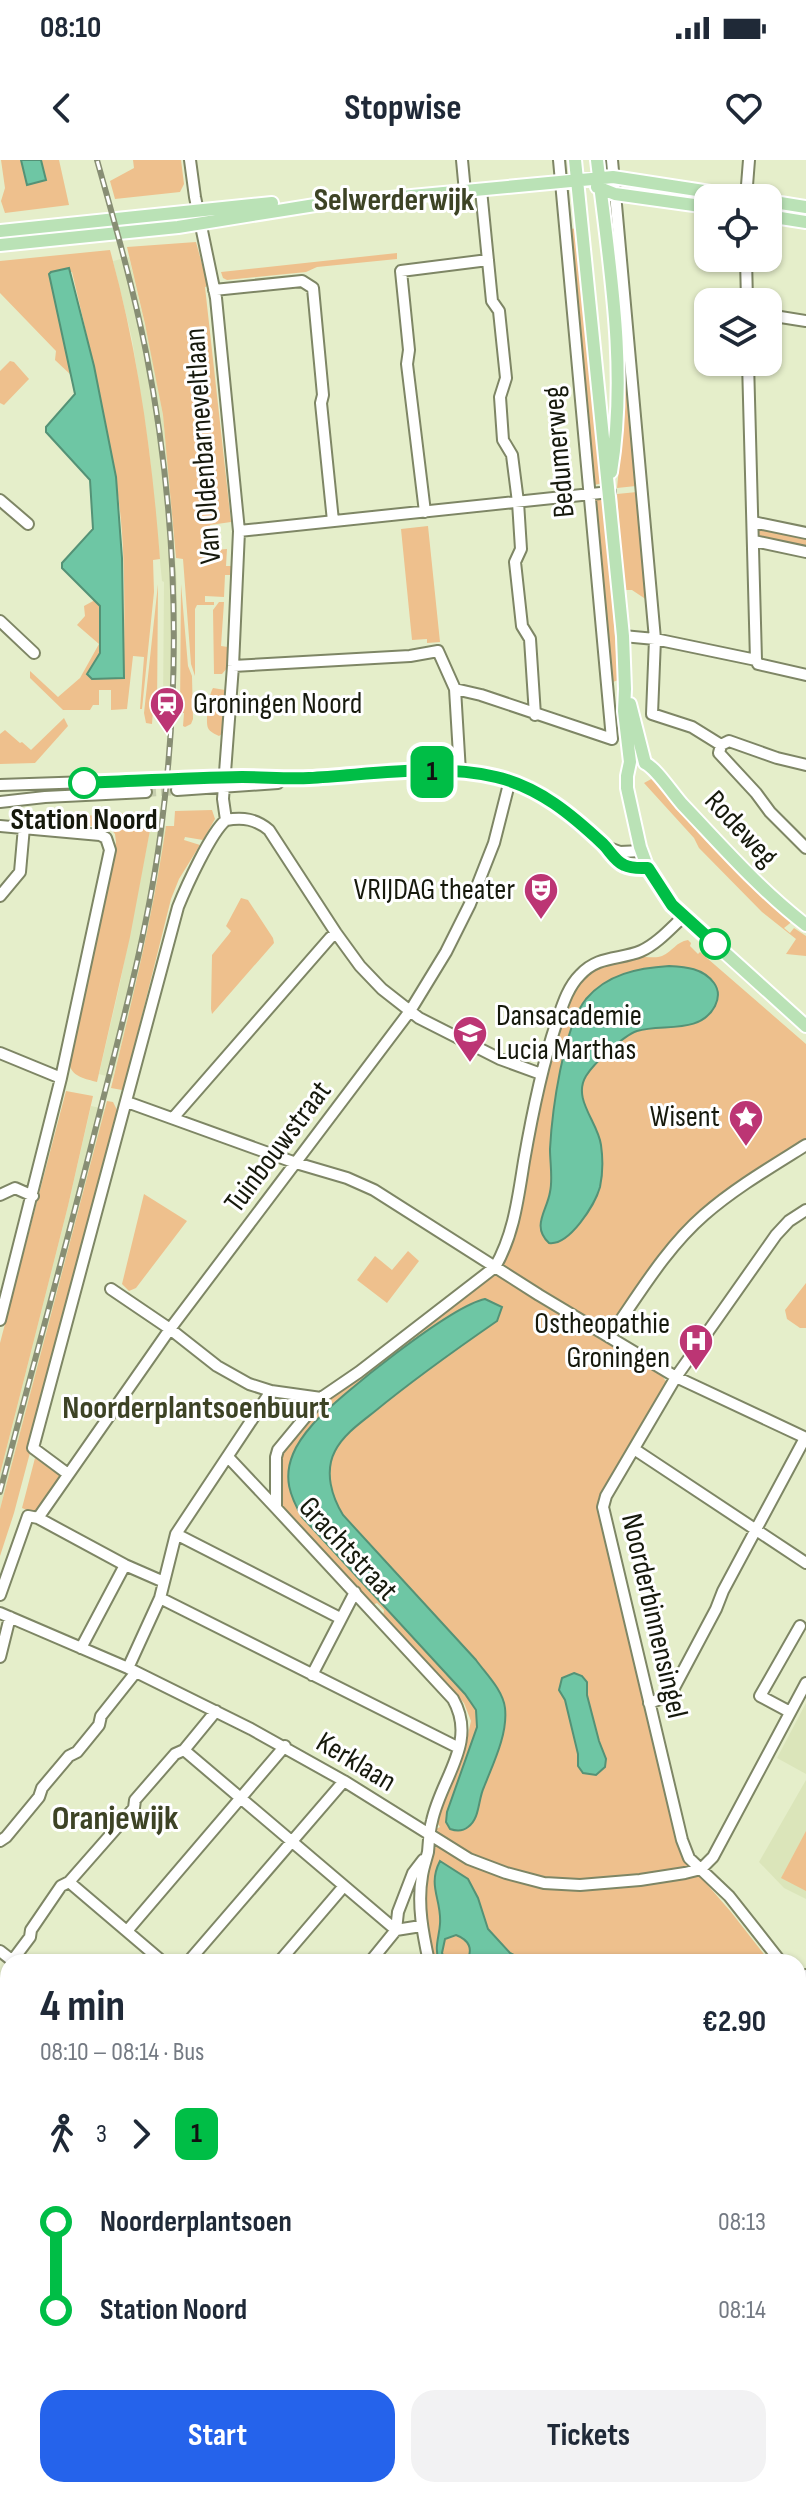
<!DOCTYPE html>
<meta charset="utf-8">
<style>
:root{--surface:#fff;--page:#f2f2f3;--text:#1f2937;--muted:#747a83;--accent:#2563eb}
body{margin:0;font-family:"Sofia Sans Condensed",sans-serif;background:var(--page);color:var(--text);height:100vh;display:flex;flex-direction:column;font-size:30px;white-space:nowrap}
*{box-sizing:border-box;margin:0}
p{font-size:26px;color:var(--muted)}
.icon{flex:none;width:44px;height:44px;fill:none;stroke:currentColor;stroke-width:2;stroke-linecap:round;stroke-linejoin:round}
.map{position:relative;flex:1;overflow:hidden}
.side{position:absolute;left:0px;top:1794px;width:806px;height:544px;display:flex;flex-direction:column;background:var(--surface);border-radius:24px 24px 0 0;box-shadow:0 2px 6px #0004}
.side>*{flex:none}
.badge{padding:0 16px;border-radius:12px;font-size:28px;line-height:52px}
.buttons{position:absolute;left:694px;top:24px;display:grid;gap:16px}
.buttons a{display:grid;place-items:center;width:88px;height:88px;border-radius:16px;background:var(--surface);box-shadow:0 2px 6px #0004;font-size:40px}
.map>.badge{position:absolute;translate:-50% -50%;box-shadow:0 0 0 4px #fff}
.legs{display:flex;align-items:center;gap:12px;height:88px;padding:0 40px;font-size:26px}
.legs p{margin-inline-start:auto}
.overview{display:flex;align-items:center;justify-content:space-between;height:136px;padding:0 40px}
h1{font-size:44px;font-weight:700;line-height:60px}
.cta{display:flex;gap:16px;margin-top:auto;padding:16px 40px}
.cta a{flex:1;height:92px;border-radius:24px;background:var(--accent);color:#fff;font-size:32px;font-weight:700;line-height:92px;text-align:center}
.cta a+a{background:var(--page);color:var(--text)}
ul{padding:0 40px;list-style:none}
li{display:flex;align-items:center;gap:28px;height:88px;font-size:30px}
li i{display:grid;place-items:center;width:12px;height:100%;margin:0 10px;background:currentColor}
li i::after{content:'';width:20px;height:20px;margin:-10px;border:6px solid;border-radius:50%;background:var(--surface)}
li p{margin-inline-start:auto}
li:first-child i{background:linear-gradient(#0000 50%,currentColor 0)}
li:last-child i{background:linear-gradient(currentColor 50%,#0000 0)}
.status{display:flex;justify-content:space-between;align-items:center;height:56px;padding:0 40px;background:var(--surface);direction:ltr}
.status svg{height:22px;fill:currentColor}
header{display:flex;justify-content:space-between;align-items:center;height:104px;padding:0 40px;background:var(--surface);font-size:36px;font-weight:700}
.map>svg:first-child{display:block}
</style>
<div class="status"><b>08:10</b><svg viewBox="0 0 49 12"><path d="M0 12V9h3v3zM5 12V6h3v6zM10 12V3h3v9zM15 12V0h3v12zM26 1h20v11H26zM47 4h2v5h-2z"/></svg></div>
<header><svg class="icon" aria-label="back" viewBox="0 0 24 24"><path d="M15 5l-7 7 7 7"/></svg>Stopwise<svg class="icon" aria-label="heart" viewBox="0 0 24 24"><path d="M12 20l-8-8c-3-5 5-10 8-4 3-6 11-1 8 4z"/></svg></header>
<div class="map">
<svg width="806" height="2338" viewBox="0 0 806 2338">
<rect width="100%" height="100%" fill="#e5eeca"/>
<path fill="#dbe5ba" d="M129 97 152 195 163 255 169 312 177 424 174 552 166 549 163 551 164 422 162 421 149 289 132 179 113 101Z
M156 663 166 666 156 733 142 802 113 918 99 914 120 823 151 665Z
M91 946 105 949 0 1349V1314L68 1046Z
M806 1543V1614L777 1598Z
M806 1620V1739L784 1728 759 1702Z"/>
<path fill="#eec08d" d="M1 0H21L28 25 46 19 41 0H59L69 45 5 53 1 41 5 28Z
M133 0H181L184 24 180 32 115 39 110 21 134 8Z
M579 68 603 323 594 325 570 69Z
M196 82 208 126 205 127 231 362 210 365 213 390 227 389 226 406H233V415H225L224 437 205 436V442H214V445H197L195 449V516L191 504 183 399 176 398 163 255 145 164 127 87Z
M110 90C138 191 152 294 160 399L153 400 154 432 142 549H140L144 497 133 496 127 549 111 550V530H99V545H93L90 550H63L30 518V511L58 537 80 518 99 484 77 465 85 456 84 446 95 440 100 446V493L124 518C124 451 127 382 115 316 104 247 88 180 72 112L49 114 72 216 55 200 56 191 0 133V101Z
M397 93V99L317 107 306 112 227 120 223 118 221 112Z
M620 161H622L636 326 617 328 625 250Z
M10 201 14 202 29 219 4 245 0 243V211Z
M637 332 647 440 632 430H624L617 334Z
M605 339 618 520 613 522 595 340Z
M428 366 440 482 427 483V479L412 480 401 369Z
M762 367 806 376V390L759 378V370Z
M158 424 157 551H153L152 564 146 563 144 553Z
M181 424 188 506 192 516 193 559 191 564 185 567 183 566 184 553H180Z
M219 442H224L221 486 228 487 227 508 222 514H214L213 450Z
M213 528 225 530 222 574 219 576C215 574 210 572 208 568 205 561 209 534 213 528Z
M64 558 68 566 35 603 0 604V574L5 570 20 583 22 582 31 590Z
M655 617 794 760 784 768 790 773 794 768 806 776V796L786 794 796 779 762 752 699 688 694 678 644 623Z
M212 650 215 659 203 680 185 677 184 680 200 685 179 719 171 739 124 927 122 930 111 928C132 841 153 755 166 666H174L175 651Z
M144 651 143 663 151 665 130 777 97 922C86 919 73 917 70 906L116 682 115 674 110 668 112 654Z
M105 655 104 667 34 662V657Z
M241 738 248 740 273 778 274 783 212 854 211 849 212 795 229 774 231 771 226 766Z
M688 780 691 783 690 786 698 794 700 792 806 884V980L717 1039 612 1165 603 1170 599 1177 663 1217 667 1223 599 1336 598 1347 680 1692H683L686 1700 731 1752 770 1802H433C427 1773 420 1728 430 1699 433 1691 438 1683 442 1676L436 1669 440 1667 438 1664 435 1665V1662L467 1579 471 1561 464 1543 383 1457 384 1450 377 1443 373 1445 284 1351 281 1339 280 1295 323 1241 494 1116C505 1100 512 1085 518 1067 534 1007 542 840 597 808 610 800 629 799 644 797 649 797 658 798 662 796 673 791 676 782 688 780Z
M66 931 93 936 68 1046 0 1314V1183Z
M107 941 113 942 117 950 99 1033 14 1353 0 1396V1349Z
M144 1034 187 1061 136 1128 129 1131 122 1124Z
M408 1091 419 1101 387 1143 357 1120 375 1096 392 1110Z
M806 1123V1168H800L787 1159 785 1150Z
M35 1298 62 1317 36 1354 22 1348Z
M806 1671V1731L781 1718Z
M798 1845 806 1858V2235L798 2236Z
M450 2330H537L524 2338H442Z
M733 2330H792L760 2338H703Z"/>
<path fill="#6ec6a4" stroke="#549276" stroke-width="2" d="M21 0H41L46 20 27 25Z
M69 108 94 206 116 317 122 398 124 518 92 519 87 514 100 493V446L62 408V403L93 369 90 320 46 272V267L75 234 49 114 51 112Z
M669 806C686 807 703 808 714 823 719 830 719 838 715 846 700 875 662 863 637 871 623 876 594 903 586 916 572 939 598 962 601 985 603 999 603 1013 600 1027 595 1045 569 1086 549 1083 531 1066 547 1051 550 1032 553 1019 550 1003 550 989 552 951 563 868 586 839 607 814 638 808 669 806Z
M485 1139 502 1147 497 1161C455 1190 413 1220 374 1252 360 1263 343 1275 335 1291 324 1312 332 1337 343 1355L476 1500C486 1514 503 1530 505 1548 508 1574 493 1604 484 1627 478 1639 480 1659 468 1667 462 1672 456 1671 450 1669L446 1662 447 1652 477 1567 476 1550 465 1534 302 1357C290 1336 283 1318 293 1294 297 1284 306 1272 313 1264 339 1235 451 1146 485 1139Z
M574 1513 582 1516 587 1522V1535L599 1581 606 1599 605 1607 596 1615 583 1613 578 1606V1594L565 1540 559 1530 562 1518Z
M440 1701 468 1719 478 1738 488 1769 510 1793 527 1802H466C474 1789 469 1780 456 1775L445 1779 442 1793 446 1802H439C434 1787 439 1778 440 1764 442 1740 427 1726 440 1701Z
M612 2330H733L703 2338H600Z"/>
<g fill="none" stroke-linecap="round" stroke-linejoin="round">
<path stroke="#c6ceae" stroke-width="10" stroke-dasharray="10 5" stroke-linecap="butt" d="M147 620 179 618
M146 632 177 630"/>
<g stroke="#7e8665" stroke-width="14">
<path id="minor" d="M190 0 195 37 216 138 239 371 233 506 223 639 226 660
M462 0 465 32
M612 0 655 479 652 554 692 567 721 585 729 581 777 598 806 605
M481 30 492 141 499 151 506 218 500 237 503 280 512 295 518 342 521 389 515 402 522 466 530 479 535 555
M746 38 749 0
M746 98 747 142
M214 130 302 121 313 128 323 235 321 243 333 361
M768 155 806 161
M748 202 756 500
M0 340 28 364
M425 352 407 204 409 190 401 111 488 100
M753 362 806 373
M239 371 610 332
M754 381 806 392
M0 461 34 493
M623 476 655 479 756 500 758 504 806 515
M233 506 410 496 438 491 455 529 460 612
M455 529 481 535 612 579 559 0
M721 585 719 593 756 633 770 652 806 688
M179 618H304L412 611 476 613 494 616 528 627 543 635 606 687 620 703 630 707 648 708
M0 625 147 620
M177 630 278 623
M0 642 45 637 146 632
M226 660C243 657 256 659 269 670L336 773 360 806 382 829 419 858 500 899 541 914
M0 666 100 675 106 678 110 690 61 918 0 1160
M609 688 620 692 642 691
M0 736 20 712 24 667
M0 893 61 918
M127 942 296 1003 347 1018 374 1030 539 1135 676 1217 806 1278
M173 958 330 778 336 773
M0 1035 15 1028 33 1036
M111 1129 170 1169 217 1206 249 1224 271 1231 321 1238
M609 1177C638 1136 665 1089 704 1055 735 1028 771 1007 806 985
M634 1289 806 1403
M228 1297 276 1348
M68 1314 33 1288 178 747C186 727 211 672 226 660
M38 1358 170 1169 410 851 446 792 470 744 494 683 510 620
M176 1374 340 1458
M0 1435 28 1356 38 1358 125 1405 164 1422
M160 1438 459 1588
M0 1453 128 1508 251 1569 344 1621 469 1699 506 1713 544 1723 580 1725 640 1720 685 1713 701 1709 713 1697 806 1523
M81 1488 125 1405
M0 1497 10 1457
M128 1508 160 1438 176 1374 271 1231
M312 1515 355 1432
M649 1543 666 1537 674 1528 716 1449 723 1431 805 1278
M790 1552 760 1536 800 1466
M184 1590 396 1770 421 1766
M0 1681 6 1677 39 1637 42 1628 69 1596 77 1592 99 1565 101 1556 136 1512
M69 1722 163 1802
M127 1771 285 1586
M0 1791 14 1802
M12 1801 30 1777 31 1770 61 1726 69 1722 134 1648 135 1640 175 1594 184 1590 216 1551
M188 1802 344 1621
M279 1802 344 1726
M370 1802 396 1770 398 1752 413 1713 423 1700
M429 1802C423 1774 417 1745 422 1716 423 1708 426 1700 428 1692 429 1682 429 1671 432 1661 441 1618 478 1583 453 1539L276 1348V1297L278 1290 321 1238 359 1212 495 1107C514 1074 518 1038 524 1001 532 955 541 909 556 864 562 847 567 828 580 815 598 795 620 800 641 791 657 784 671 768 684 756
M781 1802 729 1736 689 1698 682 1680 603 1347 606 1336 676 1217 776 1075 789 1061 806 1050
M798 1820 806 1815
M798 1829 806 1842
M0 1953 8 1947
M0 2103 8 2124
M0 2158 8 2178
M798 2244 806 2243
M0 2275 8 2267
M109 2330 116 2338
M124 2330 132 2338
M69 2338 76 2330
M270 2338 278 2330
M402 2338 409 2330
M546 2338 559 2330
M787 2338 806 2334"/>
</g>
<g stroke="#fff" stroke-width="16">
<path id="major" d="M575 0 623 476 625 529 624 551 630 602 627 616V628L640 687 647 706 672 745 806 866
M597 0C609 103 628 209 611 312
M597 27 615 34 708 47
M768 41 806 47
M768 56 806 62
M0 71 272 43
M0 85 178 67 315 45 613 17 749 38
M630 544 645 603
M645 603C657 609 672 633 682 644 722 686 760 730 806 765"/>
</g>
<use href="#minor" stroke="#fff" stroke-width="10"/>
<use href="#major" stroke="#bae2b6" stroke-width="12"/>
<g stroke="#888e74" stroke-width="6">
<path id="rail" d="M0 1332C31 1213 64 1094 94 975 120 871 149 769 162 662 182 506 176 346 146 192 133 127 115 64 97 0"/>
</g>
<use href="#rail" stroke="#fff" stroke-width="3" stroke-dasharray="9" stroke-linecap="butt"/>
</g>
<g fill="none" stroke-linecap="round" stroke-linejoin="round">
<g stroke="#fff" stroke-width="18">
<path id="line-1" d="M84 623C136 621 189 618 242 617 264 617 286 619 309 618 369 615 436 603 496 617 539 627 572 655 603 684 610 691 615 701 624 705 632 709 640 708 648 708L672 745 715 784"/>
</g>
<use href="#line-1" stroke="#00be46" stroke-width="12"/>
</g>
<defs>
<g id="station-pin" transform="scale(1.8)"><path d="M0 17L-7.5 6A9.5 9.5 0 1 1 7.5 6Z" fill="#bc3574" stroke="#fff"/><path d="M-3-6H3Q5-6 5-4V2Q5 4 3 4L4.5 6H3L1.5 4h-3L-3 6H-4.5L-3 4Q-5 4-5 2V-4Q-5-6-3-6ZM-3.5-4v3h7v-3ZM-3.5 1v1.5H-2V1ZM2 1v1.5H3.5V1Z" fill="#fff"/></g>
<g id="theatre-pin" transform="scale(1.8)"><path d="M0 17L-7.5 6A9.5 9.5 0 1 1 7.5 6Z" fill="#bc3574" stroke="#fff"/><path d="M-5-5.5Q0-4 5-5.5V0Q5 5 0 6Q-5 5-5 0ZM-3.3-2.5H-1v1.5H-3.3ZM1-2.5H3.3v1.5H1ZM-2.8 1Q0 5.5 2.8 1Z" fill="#fff"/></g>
<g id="university-pin" transform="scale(1.8)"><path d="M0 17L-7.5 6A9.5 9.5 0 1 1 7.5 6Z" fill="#bc3574" stroke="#fff"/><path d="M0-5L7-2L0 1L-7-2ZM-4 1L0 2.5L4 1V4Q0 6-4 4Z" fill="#fff"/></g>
<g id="sight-pin" transform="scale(1.8)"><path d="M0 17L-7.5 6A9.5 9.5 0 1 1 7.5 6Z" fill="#bc3574" stroke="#fff"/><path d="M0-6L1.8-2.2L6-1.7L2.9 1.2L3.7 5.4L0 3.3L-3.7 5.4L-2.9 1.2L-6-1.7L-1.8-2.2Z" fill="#fff"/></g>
<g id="hospital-pin" transform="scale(1.8)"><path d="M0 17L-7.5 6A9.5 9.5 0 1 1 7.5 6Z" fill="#bc3574" stroke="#fff"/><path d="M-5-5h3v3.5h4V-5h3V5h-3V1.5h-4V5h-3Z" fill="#fff"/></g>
</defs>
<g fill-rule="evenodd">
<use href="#station-pin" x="167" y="544"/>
<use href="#theatre-pin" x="541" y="730"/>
<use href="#university-pin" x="470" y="873"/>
<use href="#sight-pin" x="746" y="957"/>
<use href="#hospital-pin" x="696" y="1181"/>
</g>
<g fill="#fff" stroke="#00be46" stroke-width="4">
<circle cx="84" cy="623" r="14"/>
<circle cx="715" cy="784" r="14"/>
</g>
<g text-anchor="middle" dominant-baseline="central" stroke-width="6" stroke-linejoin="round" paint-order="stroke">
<g font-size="30" fill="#16190c" stroke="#fff">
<text transform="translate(203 286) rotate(-94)">Van Oldenbarneveltlaan</text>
<text transform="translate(559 292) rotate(-95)">Bedumerweg</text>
<text transform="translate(741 669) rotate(47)">Rodeweg</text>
<text transform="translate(278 987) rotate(-53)">Tuinbouwstraat</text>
<text transform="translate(348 1389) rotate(47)">Grachtstraat</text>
<text transform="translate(654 1456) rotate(77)">Noorderbinnensingel</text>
<text transform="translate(356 1602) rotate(31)">Kerklaan</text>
</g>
<g font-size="30" fill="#16190c" stroke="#fff" text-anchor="end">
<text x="193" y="544" text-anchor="start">Groningen Noord</text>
<text x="515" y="730">VRIJDAG theater</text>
<text x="496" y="856" text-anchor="start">Dansacademie<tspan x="496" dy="34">Lucia Marthas</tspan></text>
<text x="720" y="957">Wisent</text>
<text x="670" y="1164">Ostheopathie<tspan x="670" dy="34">Groningen</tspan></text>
</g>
<g font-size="30" font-weight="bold" fill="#16190c" stroke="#fff">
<text x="84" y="660">Station Noord</text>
</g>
<g font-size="32" font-weight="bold" fill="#3d4325" stroke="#fff">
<text x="394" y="40">Selwerderwijk</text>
<text x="196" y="1248">Noorderplantsoenbuurt</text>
</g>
<g font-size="34" font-weight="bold" fill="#3d4325" stroke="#fff">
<text x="115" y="1658">Oranjewijk</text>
</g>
</g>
</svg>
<div class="buttons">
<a><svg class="icon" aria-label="locate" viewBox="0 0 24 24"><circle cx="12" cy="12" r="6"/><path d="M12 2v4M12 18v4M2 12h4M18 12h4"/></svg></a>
<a><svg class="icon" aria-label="layers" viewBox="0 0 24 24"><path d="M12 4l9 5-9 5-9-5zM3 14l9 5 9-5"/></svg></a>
</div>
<b class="badge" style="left:432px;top:612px;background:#00be46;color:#111">1</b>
<section class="side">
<div class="overview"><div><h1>4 min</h1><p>08:10 – 08:14 · Bus</p></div><b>€2.90</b></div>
<div class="legs"><svg class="icon" aria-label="walk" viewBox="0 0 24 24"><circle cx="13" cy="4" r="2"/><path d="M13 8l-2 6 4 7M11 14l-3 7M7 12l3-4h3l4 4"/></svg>3<svg class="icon" aria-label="forward" viewBox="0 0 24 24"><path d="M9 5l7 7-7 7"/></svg><b class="badge" style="background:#00be46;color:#111">1</b></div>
<ul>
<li><i style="color:#00be46"></i><b>Noorderplantsoen</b><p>08:13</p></li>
<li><i style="color:#00be46"></i><b>Station Noord</b><p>08:14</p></li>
</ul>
<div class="cta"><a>Start</a><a>Tickets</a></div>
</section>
</div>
